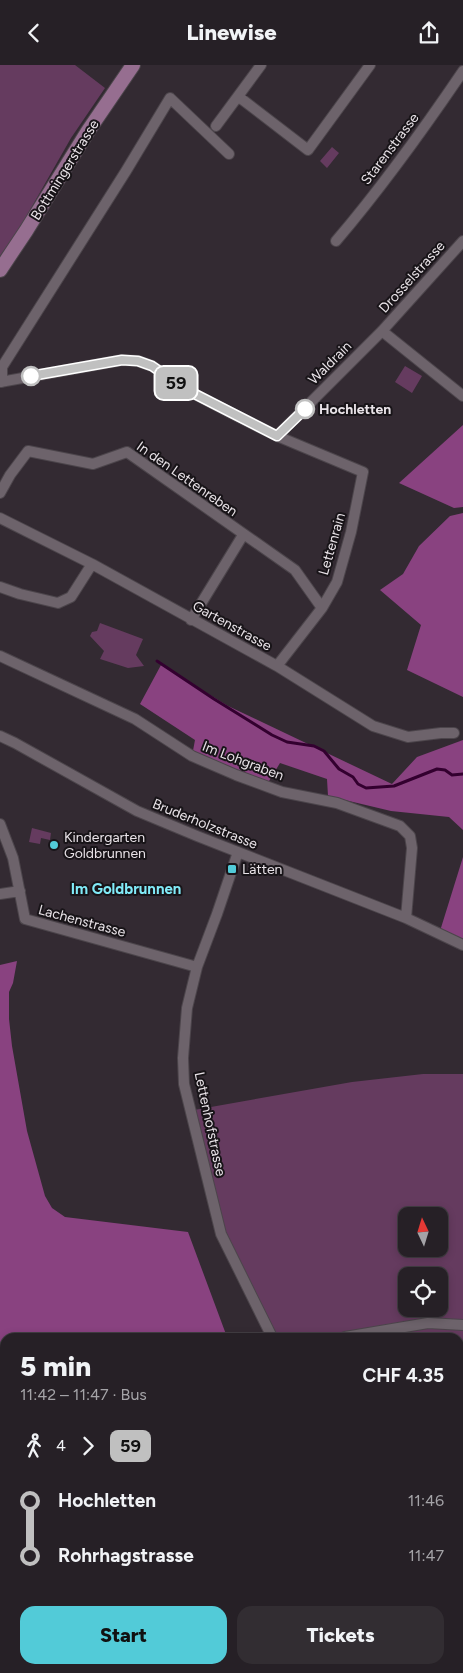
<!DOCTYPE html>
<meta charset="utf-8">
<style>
:root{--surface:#262026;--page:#322d32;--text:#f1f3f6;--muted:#a4a3a7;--line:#423e43;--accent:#52cbd8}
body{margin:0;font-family:Figtree,sans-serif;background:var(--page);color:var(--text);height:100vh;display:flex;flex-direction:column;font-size:19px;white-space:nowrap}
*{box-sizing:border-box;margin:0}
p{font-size:16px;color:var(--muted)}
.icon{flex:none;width:28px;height:28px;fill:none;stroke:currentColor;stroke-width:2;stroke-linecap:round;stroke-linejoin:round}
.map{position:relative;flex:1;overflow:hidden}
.panel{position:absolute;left:0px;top:1268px;width:464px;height:341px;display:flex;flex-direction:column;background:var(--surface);border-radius:15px 15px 0 0;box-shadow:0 2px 8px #0003,0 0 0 1px var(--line)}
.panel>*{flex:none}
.badge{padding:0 10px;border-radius:8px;font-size:18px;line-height:32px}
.needle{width:32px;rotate:356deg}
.buttons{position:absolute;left:398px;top:1142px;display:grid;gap:10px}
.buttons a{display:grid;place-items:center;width:50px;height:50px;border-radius:10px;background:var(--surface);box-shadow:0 2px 8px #0003,0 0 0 1px var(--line);font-size:25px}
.map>.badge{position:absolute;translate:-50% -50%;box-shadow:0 0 0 2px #fff}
.legs{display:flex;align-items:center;gap:8px;height:55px;padding:0 20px;font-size:16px}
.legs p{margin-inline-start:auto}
.overview{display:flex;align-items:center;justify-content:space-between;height:85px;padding:0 20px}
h1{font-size:28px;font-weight:800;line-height:38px}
.primary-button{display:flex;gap:10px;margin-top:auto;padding:10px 20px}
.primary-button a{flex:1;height:58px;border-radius:15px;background:var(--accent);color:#111;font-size:20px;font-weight:800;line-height:58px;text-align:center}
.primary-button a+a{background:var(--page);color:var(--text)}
ul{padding:0 20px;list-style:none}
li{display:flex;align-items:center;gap:18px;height:55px;font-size:19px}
li i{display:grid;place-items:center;width:8px;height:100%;margin:0 6px;background:currentColor}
li i::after{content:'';width:12px;height:12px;margin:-6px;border:4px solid;border-radius:50%;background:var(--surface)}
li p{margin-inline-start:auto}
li:first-child i{background:linear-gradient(#0000 50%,currentColor 0)}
li:last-child i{background:linear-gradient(currentColor 50%,#0000 0)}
header{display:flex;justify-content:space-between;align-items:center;height:65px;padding:0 20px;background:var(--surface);font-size:22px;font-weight:800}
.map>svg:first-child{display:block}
</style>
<header><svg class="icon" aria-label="back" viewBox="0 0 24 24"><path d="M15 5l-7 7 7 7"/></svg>Linewise<svg class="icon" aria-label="share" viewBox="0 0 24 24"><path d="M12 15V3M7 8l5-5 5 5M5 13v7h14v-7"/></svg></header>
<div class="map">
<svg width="463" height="1608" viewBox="0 0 463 1608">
<rect width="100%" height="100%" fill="#332a32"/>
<path fill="#653b5f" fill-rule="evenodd" d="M0 0H75L105 23 71 73 18 166 0 191Z
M332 82 339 88 327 103 320 96Z
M405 301 422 311 412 328 395 317Z
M100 558 143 574 136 590 144 601 128 603 100 594 104 586 90 571 92 567 97 566Z
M32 763 51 768 50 775 41 773 40 779 29 777Z
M423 1009H463V1462L459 1463V1272H275L225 1170 194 1045 352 1017ZM406 1151H439V1184H406ZM406 1211H439V1244H406Z"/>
<path fill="#894280" d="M463 360V442L454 443 399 418Z
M463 448V632L407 605 421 560 380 525 403 509 419 481 450 451Z
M161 600 228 641 392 719 417 692 463 675V765L449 752 391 746 328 731 327 714 280 698 266 721 192 691 195 675 140 639Z
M463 792V877L440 866Z
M17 896 13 918 9 927V954L12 981 27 1066 45 1131 52 1143 65 1152 188 1167 227 1272H5V1604H459V1469L463 1468V1608H0V1410L3 1408 0 1393V900Z"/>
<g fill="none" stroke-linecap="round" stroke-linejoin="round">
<path stroke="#33002f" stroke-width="3" d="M157 596 214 634 272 670 287 677 314 681 324 686 339 704 353 712 358 719 366 723 394 721 437 704 445 705 452 710 463 709"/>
<g stroke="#4c454b" stroke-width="12">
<path id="minor" d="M239 32 308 85 370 0
M216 61 261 0
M336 176C382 122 423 65 463 6
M382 266 463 331
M0 317 122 295 138 296 152 301 187 325 229 347 277 371 363 407 351 467 337 517 322 543 277 601
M2 317V302L126 106 170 33 229 89
M277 371 382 266 463 176
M0 428 10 410 28 386 93 399 127 387 295 505 322 543
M0 453 92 499 277 601 373 661 408 672 441 668H454
M0 522 20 529 58 538 71 532 92 499
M191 555 243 470
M0 591 135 654 192 691 236 710 282 727 337 738 400 761 410 771 412 783 406 853
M0 671 15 678 137 746 197 771 406 853 463 880
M0 759 13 793 25 854 197 902
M238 787 217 849 197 902 187 943 183 993 184 1019 221 1169 272 1272
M0 829 20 826
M345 1272 428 1258 463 1260"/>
</g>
<g stroke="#4c454b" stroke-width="16">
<path id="secondary" d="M0 205 26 166 88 66 133 0"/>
</g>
<use href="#minor" stroke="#6d636b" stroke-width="10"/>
<use href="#secondary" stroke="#966e90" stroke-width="14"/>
</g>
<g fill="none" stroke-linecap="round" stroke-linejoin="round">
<g stroke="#fff" stroke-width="11">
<path id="line-1" d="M31 311 122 295 138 296 152 301 187 325 277 371 305 344"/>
</g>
<use href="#line-1" stroke="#c0c0c0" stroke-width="8"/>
</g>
<g fill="#fff" stroke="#c0c0c0" stroke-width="2.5">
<circle cx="31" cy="311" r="9"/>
<circle cx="305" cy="344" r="9"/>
</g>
<g fill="#52cbd8" stroke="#181418" stroke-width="2">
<circle cx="54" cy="780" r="5"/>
<rect x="227" y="799" width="10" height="10" rx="2.5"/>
</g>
<g text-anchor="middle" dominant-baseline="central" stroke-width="4" stroke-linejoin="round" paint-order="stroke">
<g font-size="14" fill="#e9e3e8" stroke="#181418">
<text transform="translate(390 84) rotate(-53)">Starenstrasse</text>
<text transform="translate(65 105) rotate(-58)">Bottmingerstrasse</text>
<text transform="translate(412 212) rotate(-48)">Drosselstrasse</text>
<text transform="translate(330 298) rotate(-45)">Waldrain</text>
<text transform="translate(187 414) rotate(35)">In den Lettenreben</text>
<text transform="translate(332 479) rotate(-74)">Lettenrain</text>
<text transform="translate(232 561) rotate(29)">Gartenstrasse</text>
<text transform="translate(243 696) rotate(21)">Im Lohgraben</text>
<text transform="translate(205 759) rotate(22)">Bruderholzstrasse</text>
<text transform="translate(82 856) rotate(15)">Lachenstrasse</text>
<text transform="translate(210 1059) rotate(78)">Lettenhofstrasse</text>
</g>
<g font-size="14" font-weight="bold" fill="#e9e3e8" stroke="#181418" text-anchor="start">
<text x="319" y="344">Hochletten</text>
</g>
<g font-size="14" fill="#e9e3e8" stroke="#181418" text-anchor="start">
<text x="64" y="772">Kindergarten<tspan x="64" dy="16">Goldbrunnen</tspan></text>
<text x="242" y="804">Lätten</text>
</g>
<g font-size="15" font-weight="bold" fill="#81ebf8" stroke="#181418">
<text x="126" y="824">Im Goldbrunnen</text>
</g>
</g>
</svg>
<div class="buttons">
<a><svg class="needle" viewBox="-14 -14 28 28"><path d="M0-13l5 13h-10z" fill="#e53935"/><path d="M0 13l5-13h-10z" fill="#a4a3a7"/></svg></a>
<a><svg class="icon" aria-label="locate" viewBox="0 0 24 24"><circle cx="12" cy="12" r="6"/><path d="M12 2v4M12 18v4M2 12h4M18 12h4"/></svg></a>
</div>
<b class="badge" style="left:176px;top:318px;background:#c0c0c0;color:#111">59</b>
<section class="panel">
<div class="overview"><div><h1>5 min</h1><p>11:42 – 11:47 · Bus</p></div><b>CHF 4.35</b></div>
<div class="legs"><svg class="icon" aria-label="walk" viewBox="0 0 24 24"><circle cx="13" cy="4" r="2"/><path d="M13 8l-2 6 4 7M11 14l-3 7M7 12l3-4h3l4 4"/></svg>4<svg class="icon" aria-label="forward" viewBox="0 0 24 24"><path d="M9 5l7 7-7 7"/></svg><b class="badge" style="background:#c0c0c0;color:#111">59</b></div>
<ul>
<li><i style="color:#c0c0c0"></i><b>Hochletten</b><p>11:46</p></li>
<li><i style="color:#c0c0c0"></i><b>Rohrhagstrasse</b><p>11:47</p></li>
</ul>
<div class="primary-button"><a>Start</a><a>Tickets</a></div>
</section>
</div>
